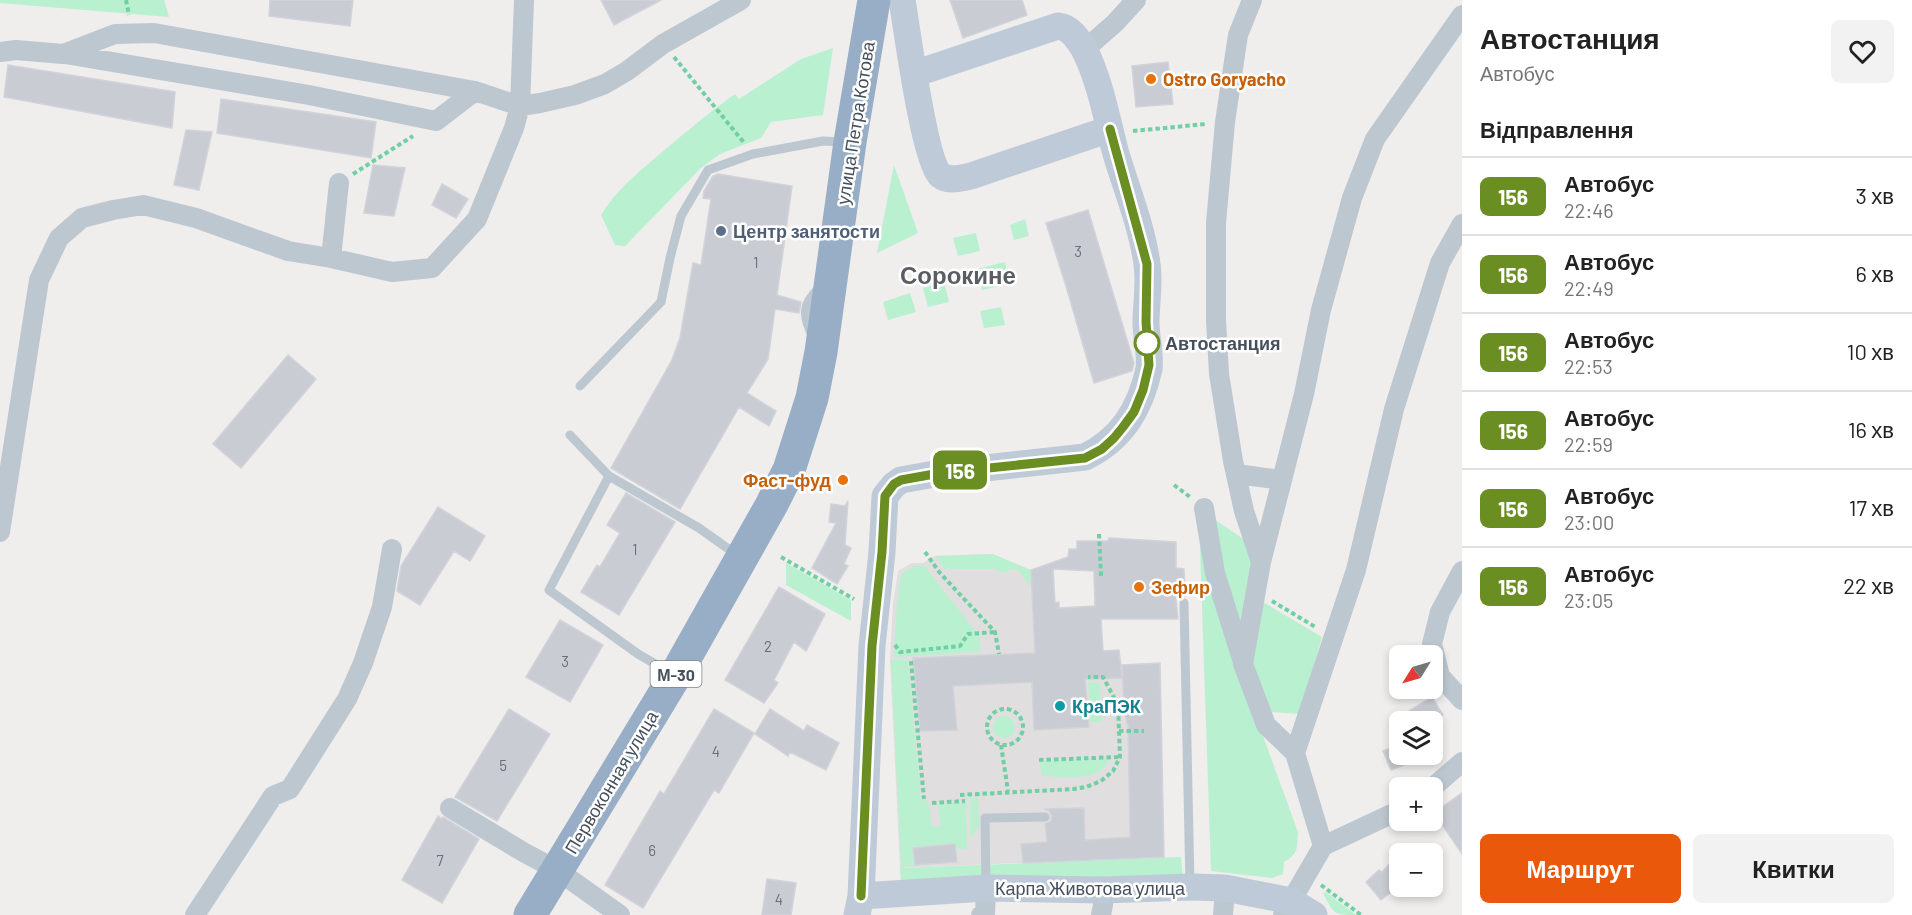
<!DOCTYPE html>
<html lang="uk">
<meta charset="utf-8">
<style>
:root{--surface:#fff;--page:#f2f2f2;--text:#222;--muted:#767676;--line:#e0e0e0;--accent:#ea580c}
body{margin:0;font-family:Barlow,sans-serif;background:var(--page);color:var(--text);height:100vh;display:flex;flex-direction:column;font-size:22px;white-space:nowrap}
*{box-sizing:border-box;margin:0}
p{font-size:20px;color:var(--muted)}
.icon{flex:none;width:33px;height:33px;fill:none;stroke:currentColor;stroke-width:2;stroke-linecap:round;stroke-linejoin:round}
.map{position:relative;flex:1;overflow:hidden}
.drawer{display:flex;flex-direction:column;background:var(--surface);width:450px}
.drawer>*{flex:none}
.badge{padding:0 12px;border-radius:9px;font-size:21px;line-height:39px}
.needle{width:39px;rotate:233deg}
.buttons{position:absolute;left:1389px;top:645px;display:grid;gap:12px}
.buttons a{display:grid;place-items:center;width:54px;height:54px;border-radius:9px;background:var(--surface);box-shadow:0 3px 9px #0003;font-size:30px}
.map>.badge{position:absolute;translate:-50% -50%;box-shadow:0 0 0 3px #fff}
h2{padding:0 18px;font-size:22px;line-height:54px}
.round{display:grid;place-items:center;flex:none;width:63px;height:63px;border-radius:9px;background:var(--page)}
.headline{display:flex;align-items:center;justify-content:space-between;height:102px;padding:0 18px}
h1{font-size:28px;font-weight:800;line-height:45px}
.button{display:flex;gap:12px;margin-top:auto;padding:12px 18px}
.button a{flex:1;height:69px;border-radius:9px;background:var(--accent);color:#fff;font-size:24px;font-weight:800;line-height:69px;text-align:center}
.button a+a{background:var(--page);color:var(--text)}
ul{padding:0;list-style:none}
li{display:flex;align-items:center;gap:18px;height:78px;padding:0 18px;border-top:2px solid var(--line)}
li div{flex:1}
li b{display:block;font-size:22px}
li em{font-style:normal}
li .badge{min-width:66px;font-weight:700;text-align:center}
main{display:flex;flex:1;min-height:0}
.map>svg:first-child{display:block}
</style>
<main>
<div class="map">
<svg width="1462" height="915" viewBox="0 0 1462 915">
<rect width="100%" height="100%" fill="#f0eded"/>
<path fill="#e1dedf" d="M992 554 1031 570 1034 629 1102 651 1119 650 1122 665 1160 663 1164 857 900 868 890 659 893 604 898 571 912 563H923L934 556Z"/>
<path fill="#b9f0d0" d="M0 0H164L169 17 0 3Z
M833 48 823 115 771 122 761 138 720 154 701 168 625 246 615 245 601 215C615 192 635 175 655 158 681 136 707 114 735 94L739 99 801 59Z
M894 165 918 233 877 253Z
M1025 219 1029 236 1014 240 1010 225Z
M976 233 980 251 958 256 953 238Z
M1005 262 1010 284 982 290 977 269Z
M944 282 949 302 928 307 923 288Z
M910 293 916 312 888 320 883 302Z
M1001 307 1005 325 984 328 980 311Z
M1208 515 1245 540 1255 562 1241 645Z
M1199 518 1237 665 1298 832C1297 847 1299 854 1284 862L1283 874 1272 878 1211 871Z
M993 554 1030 570 1031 586 1026 581 1018 570 1013 569 1002 573 995 569H944L936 556Z
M786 563 851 600V621L786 585Z
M924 565 979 636 981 652 894 657 897 604 901 574 914 566Z
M1263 602 1322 637 1300 714 1270 712 1251 670Z
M891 660H908L921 800 928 801 932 826 941 827 938 804 966 803 967 849H956L955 843 913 847 914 866 901 867Z
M1088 683H1100L1102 722H1091Z
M993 727a11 11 0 1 1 22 0a11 11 0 1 1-22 0Z
M1109 759C1102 783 1062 777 1042 776L1040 761Z
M970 797 978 798 979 827 970 839Z
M1181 857 1183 879 901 885 900 868Z
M1324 892 1327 893 1356 915C1332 915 1334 913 1323 893Z"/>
<path fill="#caccd3" stroke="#d1d3da" stroke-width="1.5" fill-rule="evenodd" d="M270 0H353L350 26 269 16Z
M601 0H661L614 25Z
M950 0H1022L1027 15 963 38Z
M1168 62 1173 104 1136 107 1132 66Z
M8 65 175 92 172 128 4 97Z
M221 99 376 122 371 158 217 133Z
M186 130 212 132 199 190 174 185Z
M373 165 405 168 394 216 364 213Z
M718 174 792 186 777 295 801 302 799 313 775 309 768 359 747 393 776 411 769 426 739 407 680 509 611 468 672 360 680 338 693 263 701 265 711 199 703 198 704 191 713 176Z
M442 184 468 199 456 218 432 205Z
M1088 210 1134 363 1132 371 1094 383 1066 286 1046 223Z
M288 355 316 379 241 468 213 444Z
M626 493 675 522 619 615 581 592 597 565 600 567 620 533 607 525Z
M848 501 845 545 851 548 844 564 848 566 837 584 812 568 836 523 829 522 831 504 845 506Z
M438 507 485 536 470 561 454 551 420 605 397 591 401 566Z
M1109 538 1176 542V568L1184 569 1185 596 1176 599 1178 619H1101L1103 651 1119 650 1122 678 1085 679 1089 727 1034 730 1032 682 953 686 957 730 920 731 913 658 1035 653 1031 570 1068 557 1069 549H1077V541H1108ZM1053 569 1094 571 1095 606 1059 608V602L1055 603Z
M779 587 825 614 806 651 794 642 774 680 778 683 764 703 725 680Z
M560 620 603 645 570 702 526 677Z
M1160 663 1164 857 1023 863 1021 844 1047 842 1045 824 1051 821 1052 816 1049 811 1044 809 1084 808 1085 840 1130 837 1128 724H1127L1124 707 1122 665Z
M1432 697 1443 715 1433 722H1391Z
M509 709 550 734 497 821 455 797Z
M714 709 754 733 719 793 714 790 643 908 605 885 660 791 664 794Z
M770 709 804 731 807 725 839 743 826 770 790 752 788 756 755 734Z
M1399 745 1400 754H1402L1406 764 1391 770 1383 751Z
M1462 793V854L1434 813Z
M438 816 442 819 443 817 479 839 442 903 402 880Z
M955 844 957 862 915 865 913 848Z
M1400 853V885L1381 900 1366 882 1379 870 1382 872Z
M767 879 796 883 791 915H762Z"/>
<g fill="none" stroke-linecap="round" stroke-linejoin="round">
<path stroke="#70cfa4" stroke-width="4" stroke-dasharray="4.5 3" stroke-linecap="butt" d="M126 0 129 15
M674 57 745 144
M1133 131 1206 124
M353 174 413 136
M1174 485 1190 497
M1099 534 1101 576
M925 552 940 573 995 632 999 654
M781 557 854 599
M1272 601 1317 628
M895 645 900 652 960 646 968 634 995 632
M911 661 924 799
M987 727a18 18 0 1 1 36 0a18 18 0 1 1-36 0Z
M1119 731H1144
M1001 745 1008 791
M1039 760 1120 757
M960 795 1074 789 1086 787 1101 781 1113 771 1120 757 1118 705 1103 677H1088
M932 803 965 801
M1321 885 1361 915"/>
<path stroke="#bdc7d0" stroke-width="9" d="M813 337C802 316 802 304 819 288
M580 386 661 302 670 258 681 216 708 170 753 154 823 141 844 142
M570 435 609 476 699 528 737 555
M609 476 549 590 638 654 671 673
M1184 603 1190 885
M986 886 985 818 1045 817"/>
<path stroke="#bdc7d0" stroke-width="20" d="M1252 0 1238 35 1225 122 1216 223V320L1219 374 1233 461 1244 511 1261 562 1243 664 1266 725 1295 753
M1084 50 1115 23 1136 0
M0 52 16 50 63 54 115 34 154 33 475 91 520 106 540 103 575 95 605 84 627 71 663 44 741 0
M65 54 309 95 436 121 475 91
M331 258 339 183
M1237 474 1281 480
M1204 508 1215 573 1242 659
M0 532 39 280 59 238 82 218 113 210 143 205 196 218 288 251 331 258 392 272 432 268 477 219 514 128 520 106 524 0
M1261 562 1304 394 1321 310 1352 198 1375 139 1462 15
M1462 571 1440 612 1432 644 1440 676 1462 700
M1432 788 1462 762
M450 808 525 853 557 870 620 915
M1323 846 1400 810
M195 915 273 796 290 789 347 699 363 663 382 607 392 549
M981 915H985L986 888
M1101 915 1103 905 1102 890
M1223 915 1225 888
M1283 915 1323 846 1295 753 1356 570 1394 409 1440 263 1462 224"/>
<path stroke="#bfcad8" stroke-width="27" d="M902 0C907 29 924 159 940 175 949 182 961 178 971 176L1110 129
M861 896 986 888 1102 890 1191 887 1225 888 1291 901 1314 915
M857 915 861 896 872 646 882 552 885 496 894 485 901 480 940 473 1085 457C1122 439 1140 409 1149 369 1151 355 1146 337 1146 323 1146 303 1150 284 1147 264 1142 227 1127 190 1116 154 1107 120 1100 80 1084 49 1078 39 1070 27 1058 26L914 74"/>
<path stroke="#98adc6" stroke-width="33" d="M530 915 675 676 772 504 789 470 812 398 821 352 850 142 874 0"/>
</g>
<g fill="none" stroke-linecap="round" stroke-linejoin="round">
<g stroke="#fff" stroke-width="14">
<path id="line" d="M861 896 872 646 882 552 885 496 894 484 901 480 940 473 1085 458 1102 449 1114 438 1123 427 1134 412 1143 390 1149 365 1146 322 1147 264 1110 129"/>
</g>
<use href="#line" stroke="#6b8e23" stroke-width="9"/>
</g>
<g fill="#e8710a" stroke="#fff" stroke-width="2">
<circle cx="1151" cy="79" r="6"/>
<circle cx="843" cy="480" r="6"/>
<circle cx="1139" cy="587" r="6"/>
</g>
<circle fill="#5c6f8a" stroke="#fff" stroke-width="2" cx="721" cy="231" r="6"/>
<circle fill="#fff" stroke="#6b8e23" stroke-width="3" cx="1147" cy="343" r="12"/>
<circle fill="#0f9aa8" stroke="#fff" stroke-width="2" cx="1060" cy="706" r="6"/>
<g text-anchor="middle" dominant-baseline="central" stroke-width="5" stroke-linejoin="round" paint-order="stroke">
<g font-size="15" fill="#666f7a">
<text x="1078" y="251">3</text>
<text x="756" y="262">1</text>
<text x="635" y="549">1</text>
<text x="768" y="646">2</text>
<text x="565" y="661">3</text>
<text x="716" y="751">4</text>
<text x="503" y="765">5</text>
<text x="652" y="850">6</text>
<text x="440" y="860">7</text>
<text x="779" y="899">4</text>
</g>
<rect fill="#fff" stroke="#7d848d" stroke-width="1.5" x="650.5" y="661" width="51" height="26" rx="4.5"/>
<g font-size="16" font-weight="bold" fill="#45505c">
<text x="676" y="674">М-30</text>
</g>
<g font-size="18" font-weight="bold" fill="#c56008" stroke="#fff" text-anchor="start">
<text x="1163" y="79">Ostro Goryacho</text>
<text x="831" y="480" text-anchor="end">Фаст-фуд</text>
<text x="1151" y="587">Зефир</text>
</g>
<g font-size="18" fill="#45505c" stroke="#fff">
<text transform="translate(855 123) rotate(-81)">улица Петра Котова</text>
<text transform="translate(611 782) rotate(-59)">Первоконная улица</text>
<text x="1090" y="888">Карпа Животова улица</text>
</g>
<g font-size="18" font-weight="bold" fill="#4e5e75" stroke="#fff" text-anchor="start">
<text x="733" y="231">Центр занятости</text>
</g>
<g font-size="18" font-weight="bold" fill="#45505c" stroke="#fff" text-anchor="start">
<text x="1165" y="343">Автостанция</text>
</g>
<g font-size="18" font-weight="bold" fill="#0d838f" stroke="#fff" text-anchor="start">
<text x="1072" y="706">КраПЭК</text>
</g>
<g font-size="24" font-weight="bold" fill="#5a5e63" stroke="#fff">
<text x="958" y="274">Сорокине</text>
</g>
</g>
</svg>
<div class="buttons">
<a><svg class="needle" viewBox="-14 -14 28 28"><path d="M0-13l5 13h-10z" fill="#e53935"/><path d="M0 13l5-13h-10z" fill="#767676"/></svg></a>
<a><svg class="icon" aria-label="layers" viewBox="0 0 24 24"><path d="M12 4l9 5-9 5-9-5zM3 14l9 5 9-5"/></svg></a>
<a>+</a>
<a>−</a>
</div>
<b class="badge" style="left:960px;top:470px;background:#6b8e23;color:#fff">156</b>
</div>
<section class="drawer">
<div class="headline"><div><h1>Автостанция</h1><p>Автобус</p></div><a class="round"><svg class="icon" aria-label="heart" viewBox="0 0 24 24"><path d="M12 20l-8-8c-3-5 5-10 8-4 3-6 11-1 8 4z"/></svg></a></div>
<h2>Відправлення</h2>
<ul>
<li><span class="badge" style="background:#6b8e23;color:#fff">156</span><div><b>Автобус</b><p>22:46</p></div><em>3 хв</em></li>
<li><span class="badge" style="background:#6b8e23;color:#fff">156</span><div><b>Автобус</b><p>22:49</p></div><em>6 хв</em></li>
<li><span class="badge" style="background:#6b8e23;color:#fff">156</span><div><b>Автобус</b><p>22:53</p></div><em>10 хв</em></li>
<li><span class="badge" style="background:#6b8e23;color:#fff">156</span><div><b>Автобус</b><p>22:59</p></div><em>16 хв</em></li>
<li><span class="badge" style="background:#6b8e23;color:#fff">156</span><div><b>Автобус</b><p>23:00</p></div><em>17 хв</em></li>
<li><span class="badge" style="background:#6b8e23;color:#fff">156</span><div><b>Автобус</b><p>23:05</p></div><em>22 хв</em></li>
</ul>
<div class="button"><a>Маршрут</a><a>Квитки</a></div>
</section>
</main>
